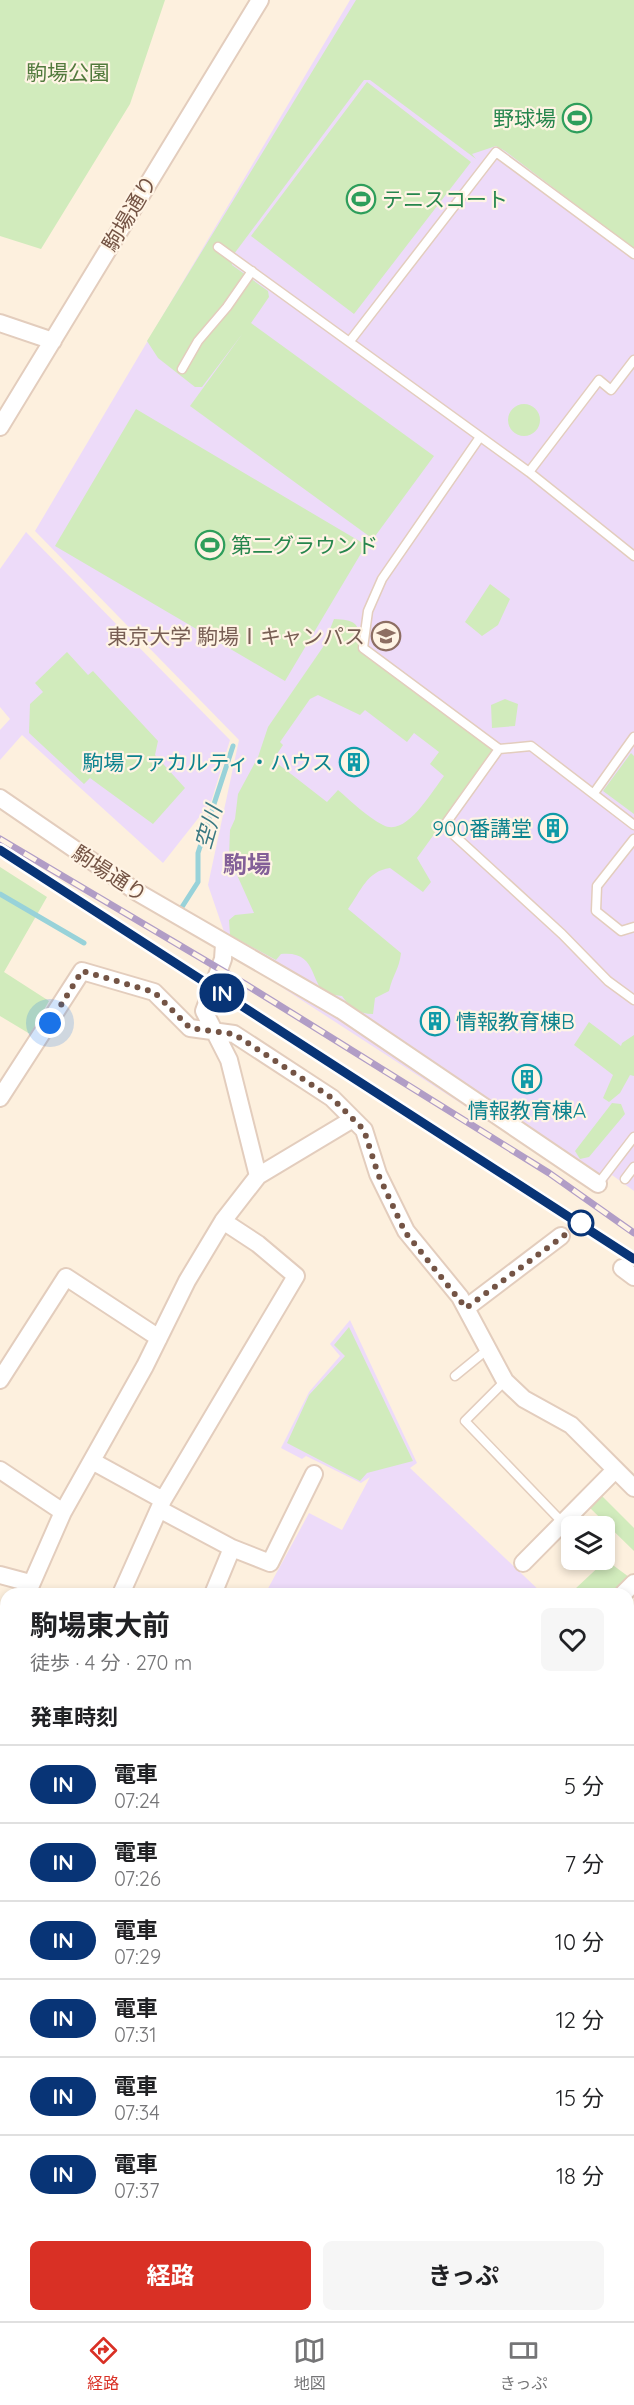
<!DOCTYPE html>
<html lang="ja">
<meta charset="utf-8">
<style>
:root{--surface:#fff;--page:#f6f6f6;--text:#202124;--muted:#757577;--line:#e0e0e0;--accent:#d93025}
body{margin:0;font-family:Quicksand,"Noto Sans JP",sans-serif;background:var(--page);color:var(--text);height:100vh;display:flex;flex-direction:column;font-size:22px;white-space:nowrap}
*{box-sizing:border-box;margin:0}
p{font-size:20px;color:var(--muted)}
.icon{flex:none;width:33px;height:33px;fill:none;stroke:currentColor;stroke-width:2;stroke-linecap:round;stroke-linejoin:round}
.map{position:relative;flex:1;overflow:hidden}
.details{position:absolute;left:0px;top:1588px;width:634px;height:734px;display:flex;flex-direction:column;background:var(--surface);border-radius:18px 18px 0 0;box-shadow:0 3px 9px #0003}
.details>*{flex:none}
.badge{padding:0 12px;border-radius:20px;font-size:21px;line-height:39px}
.controls{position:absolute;left:561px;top:1516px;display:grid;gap:12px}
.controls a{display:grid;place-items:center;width:54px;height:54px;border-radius:9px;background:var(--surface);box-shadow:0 3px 9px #0003;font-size:30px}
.you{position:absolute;width:30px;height:30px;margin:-15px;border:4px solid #fff;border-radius:50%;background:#1a73e8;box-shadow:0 0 0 9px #1a73e833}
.map>.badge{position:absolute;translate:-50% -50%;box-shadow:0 0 0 3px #fff}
h2{padding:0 30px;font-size:22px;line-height:54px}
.round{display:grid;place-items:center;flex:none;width:63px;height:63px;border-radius:9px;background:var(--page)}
.headline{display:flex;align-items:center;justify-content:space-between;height:102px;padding:0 30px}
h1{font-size:28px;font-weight:700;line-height:45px}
.button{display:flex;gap:12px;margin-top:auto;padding:12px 30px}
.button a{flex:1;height:69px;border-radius:9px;background:var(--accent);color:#fff;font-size:24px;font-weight:700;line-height:69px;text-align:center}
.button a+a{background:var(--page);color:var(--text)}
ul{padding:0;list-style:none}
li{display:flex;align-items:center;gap:18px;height:78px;padding:0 30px;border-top:2px solid var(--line)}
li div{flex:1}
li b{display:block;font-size:22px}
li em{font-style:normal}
li .badge{min-width:66px;font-weight:700;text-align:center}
.tab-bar{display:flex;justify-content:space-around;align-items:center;height:84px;border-top:2px solid var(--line);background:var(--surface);font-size:16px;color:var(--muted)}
.tab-bar a{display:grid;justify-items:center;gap:3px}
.tab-bar .current{color:var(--accent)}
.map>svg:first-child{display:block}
</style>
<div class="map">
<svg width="634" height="2321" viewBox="0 0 634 2321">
<rect width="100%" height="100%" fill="#fdf0de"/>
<path fill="#eddbf9" d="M350 0H634V1191L612 1175 599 1193 232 955 208 885 239 740 35 531Z
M26 532 230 740 211 802 163 863 22 735 0 760V730L10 719 0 707V569Z
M350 1320 417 1463 410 1468 543 1594H265L309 1513 342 1530 370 1477 361 1483 306 1456 302 1459 281 1448 309 1392 340 1356 330 1344Z
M629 2300 634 2305V2321H74L75 2316H628Z"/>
<path fill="#d1ebbc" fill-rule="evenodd" d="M0 0H165L130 104 41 249 0 236Z
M356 0H634V249L505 151 496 146 472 154 476 159 370 80H364L231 258 232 265 268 291 269 297 251 323 434 456 373 539 190 406 243 333 202 387H195L158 358 147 341Z
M367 82 471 162 354 314 251 236Z
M508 420a16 16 0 1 1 32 0a16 16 0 1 1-32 0Z
M136 409 366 545 285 681 55 546Z
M490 584 510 599 498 625 482 636 465 622Z
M334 619C360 620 360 626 358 649L495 750 417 858 431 882 423 892 390 868C367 871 361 891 348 909L401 953C399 970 393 974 389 991L375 998 373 1014C358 1014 350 1007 342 996 337 995 331 996 328 994 309 986 319 950 281 954L276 960 230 935 229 920 235 915 254 913 229 857 230 830 235 819 238 794 258 757 268 727 323 647ZM318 695 360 715 365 710 407 742 414 733 439 752 430 764 444 776C432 791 406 838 383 825 367 817 352 802 338 790L327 802 273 760 283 745 280 742 310 699Z
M67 652 88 675 93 671 158 741 155 755 185 788 153 824 90 778 84 784 29 733 30 704 43 692 35 683Z
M505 699 518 704 515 726 492 728 491 705Z
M631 753 634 756V814L603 791Z
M0 867 47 897 4 972 49 1001 30 1034 0 1016Z
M589 1022 621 1046 622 1043 634 1035V1076L630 1075 620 1093 609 1102 603 1098 613 1075 574 1045Z
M612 1103 621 1104 625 1114 589 1157 580 1159 575 1151Z
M349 1327 413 1461 367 1473 360 1481 287 1443 309 1395 345 1356 334 1345Z
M602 1496 634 1528V1551L590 1508Z
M606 1560 629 1577 612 1594H579L575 1589Z
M87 2316H293L292 2321H85Z"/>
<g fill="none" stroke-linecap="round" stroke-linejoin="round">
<path stroke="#98d2d9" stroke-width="5" d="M0 894 84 943
M182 907 198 882V853L233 746"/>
<g stroke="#e3cdbd" stroke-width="11">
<path id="lane" d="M218 247 529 472 634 556
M350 341 496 152 634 254
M182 369 198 341 227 307 252 271
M480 437 382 579 368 611 363 648 499 749 531 746 634 825
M529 472 599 380 611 390 634 360
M499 749 444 826 562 934 608 981 634 1000
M594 793 634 737
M634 839 597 886 596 911 621 931 634 927
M625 1179 634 1167
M598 1184 634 1137
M455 1376 488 1349
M505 1381 465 1421 563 1523
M522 2316 523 2321"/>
</g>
<g stroke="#e3cdbd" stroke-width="20">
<path id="street" d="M0 323 53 341
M0 427 260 0
M0 798 137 892 341 1010 598 1184
M224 944 223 959 204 1011 229 1060 258 1176
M0 1098 82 971 154 992 190 1028 234 1034 332 1098 364 1130 378 1174 406 1231 460 1297 505 1381 524 1399 571 1425 634 1488
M622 1268 634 1277
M466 1308 561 1236
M0 1380 66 1277 159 1338
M92 1461 163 1500
M0 1470 63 1512
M159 1509 232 1548 213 1594
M232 1548 270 1563 314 1474
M523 1563 615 1470
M0 1575 30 1583
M27 1594 63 1512 145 1366 187 1281 223 1221 258 1176 353 1119
M121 1594 163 1500 296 1276 258 1244 223 1221
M623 1594 634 1583
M0 1649 6 1648
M0 1678 6 1660
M628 1759 634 1761
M628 1990 634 1979
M628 2131 634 2123"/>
</g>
<g stroke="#e9cdb9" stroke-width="27">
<path id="secondary" d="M0 1969 6 1970
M628 2275 634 2280
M63 2321 64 2316"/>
</g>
<use href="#lane" stroke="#fff" stroke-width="8"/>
<use href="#street" stroke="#fff" stroke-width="16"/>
<use href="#secondary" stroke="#fff" stroke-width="24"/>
<g stroke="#b19dc6" stroke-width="7">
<path id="rail" d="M0 839 245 984 549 1173 634 1233
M0 851 634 1259"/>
</g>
<use href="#rail" stroke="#fff4e5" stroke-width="4.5" stroke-dasharray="14" stroke-linecap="butt"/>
</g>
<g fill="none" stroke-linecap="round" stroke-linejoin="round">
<g stroke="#fff" stroke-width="14">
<path id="line" d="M0 850 634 1259"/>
</g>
<use href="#line" stroke="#083476" stroke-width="9"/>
<path stroke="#745445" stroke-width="6" stroke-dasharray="0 10.8" d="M50 1023 82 971 154 992 190 1028 234 1034 332 1098 364 1130 378 1174 405 1232 466 1308 581 1223"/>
</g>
<defs>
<g id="stadium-ring" transform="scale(1.5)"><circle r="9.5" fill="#fff4e5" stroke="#2e9e5b" stroke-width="1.5"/><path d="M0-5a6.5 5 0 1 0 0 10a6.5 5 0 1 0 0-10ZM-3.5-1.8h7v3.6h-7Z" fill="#2e9e5b"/></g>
<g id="university-ring" transform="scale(1.5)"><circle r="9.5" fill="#fff4e5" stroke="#8d6e63" stroke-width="1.5"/><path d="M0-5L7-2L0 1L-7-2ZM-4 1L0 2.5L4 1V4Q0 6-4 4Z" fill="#8d6e63"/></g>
<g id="building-ring" transform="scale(1.5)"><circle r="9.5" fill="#fff4e5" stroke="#0f9aa8" stroke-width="1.5"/><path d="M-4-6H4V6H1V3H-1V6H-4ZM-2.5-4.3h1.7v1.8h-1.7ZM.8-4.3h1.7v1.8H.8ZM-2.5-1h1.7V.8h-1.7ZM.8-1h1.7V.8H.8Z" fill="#0f9aa8"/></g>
</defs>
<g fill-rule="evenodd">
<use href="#stadium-ring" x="577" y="118"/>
<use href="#stadium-ring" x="361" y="199"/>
<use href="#stadium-ring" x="210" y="545"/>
<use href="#university-ring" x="386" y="636"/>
<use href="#building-ring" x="354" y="762"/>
<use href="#building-ring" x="553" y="828"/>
<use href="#building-ring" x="435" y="1021"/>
<use href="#building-ring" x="527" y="1079"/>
</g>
<circle fill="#fff" stroke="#083476" stroke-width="3" cx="581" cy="1223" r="12"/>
<g text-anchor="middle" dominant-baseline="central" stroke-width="4.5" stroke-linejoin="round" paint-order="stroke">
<g font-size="21" fill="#527a3d" stroke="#fff4e5">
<text x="68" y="72">駒場公園</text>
</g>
<g font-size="21" fill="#27864d" stroke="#fff4e5" text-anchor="start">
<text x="556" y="118" text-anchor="end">野球場</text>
<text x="382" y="199">テニスコート</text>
<text x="231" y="545">第二グラウンド</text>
</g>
<g font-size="21" fill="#745445" stroke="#fff4e5">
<text transform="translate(129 213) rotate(-59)">駒場通り</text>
<text transform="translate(110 873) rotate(33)">駒場通り</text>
</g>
<g font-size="21" fill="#785e54" stroke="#fff4e5" text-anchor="end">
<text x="365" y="636">東京大学 駒場Ⅰキャンパス</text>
</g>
<g font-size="21" fill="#0d838f" stroke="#fff4e5" text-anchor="end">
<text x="333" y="762">駒場ファカルティ・ハウス</text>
<text x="532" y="828">900番講堂</text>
<text x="456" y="1021" text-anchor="start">情報教育棟B</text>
<text x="527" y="1110" text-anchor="middle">情報教育棟A</text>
</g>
<g font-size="22" font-style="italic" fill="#3b7982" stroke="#fff4e5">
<text transform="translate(208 827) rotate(-74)">空川</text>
</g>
<g font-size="24" font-weight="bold" fill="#836098" stroke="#fff4e5">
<text x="247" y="864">駒場</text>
</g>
</g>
</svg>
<div class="controls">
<a><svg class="icon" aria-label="layers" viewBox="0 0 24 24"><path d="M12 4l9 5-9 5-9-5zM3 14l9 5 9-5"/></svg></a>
</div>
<div class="you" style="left:50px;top:1023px"></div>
<b class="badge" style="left:222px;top:993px;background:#083476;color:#fff">IN</b>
<section class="details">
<div class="headline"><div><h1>駒場東大前</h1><p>徒歩 · 4 分 · 270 m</p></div><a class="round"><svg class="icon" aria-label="heart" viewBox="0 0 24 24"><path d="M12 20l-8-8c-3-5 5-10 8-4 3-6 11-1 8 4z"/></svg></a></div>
<h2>発車時刻</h2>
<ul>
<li><span class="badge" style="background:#083476;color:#fff">IN</span><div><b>電車</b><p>07:24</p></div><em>5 分</em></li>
<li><span class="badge" style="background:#083476;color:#fff">IN</span><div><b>電車</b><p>07:26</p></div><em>7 分</em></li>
<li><span class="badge" style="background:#083476;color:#fff">IN</span><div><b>電車</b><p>07:29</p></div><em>10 分</em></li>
<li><span class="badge" style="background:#083476;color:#fff">IN</span><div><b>電車</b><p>07:31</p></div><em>12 分</em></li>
<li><span class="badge" style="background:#083476;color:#fff">IN</span><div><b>電車</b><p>07:34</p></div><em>15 分</em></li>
<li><span class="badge" style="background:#083476;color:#fff">IN</span><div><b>電車</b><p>07:37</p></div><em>18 分</em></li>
</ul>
<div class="button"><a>経路</a><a>きっぷ</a></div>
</section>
</div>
<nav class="tab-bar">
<a class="current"><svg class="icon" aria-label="directions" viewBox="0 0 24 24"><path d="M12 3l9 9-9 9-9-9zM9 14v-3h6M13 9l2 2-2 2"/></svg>経路</a>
<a><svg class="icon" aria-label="map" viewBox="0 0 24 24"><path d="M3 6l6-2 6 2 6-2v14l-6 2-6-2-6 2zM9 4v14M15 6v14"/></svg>地図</a>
<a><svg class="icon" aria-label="tickets" viewBox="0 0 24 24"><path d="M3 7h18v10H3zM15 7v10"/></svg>きっぷ</a>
</nav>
